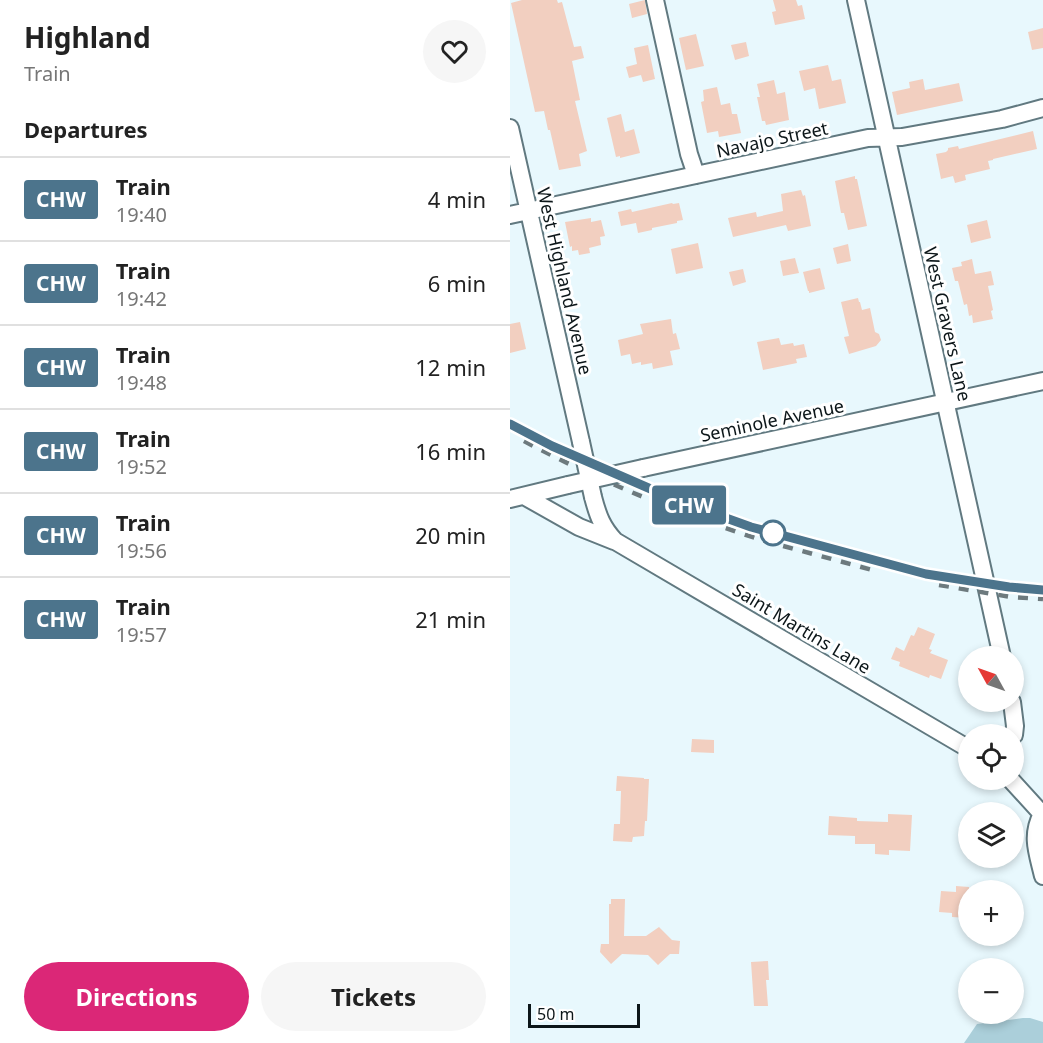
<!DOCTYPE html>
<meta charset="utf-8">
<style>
:root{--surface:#fff;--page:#f6f6f6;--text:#222;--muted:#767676;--line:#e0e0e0;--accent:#db2777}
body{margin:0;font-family:"Noto Sans",sans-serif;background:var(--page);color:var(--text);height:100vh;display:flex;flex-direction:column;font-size:22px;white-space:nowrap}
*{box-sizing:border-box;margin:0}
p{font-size:20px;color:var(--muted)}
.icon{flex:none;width:33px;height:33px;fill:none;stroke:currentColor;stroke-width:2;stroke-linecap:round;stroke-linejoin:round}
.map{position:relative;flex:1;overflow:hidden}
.side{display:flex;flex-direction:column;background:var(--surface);width:510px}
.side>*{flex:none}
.badge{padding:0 12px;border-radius:4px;font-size:21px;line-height:39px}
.needle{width:39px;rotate:310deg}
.buttons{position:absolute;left:448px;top:646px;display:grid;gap:12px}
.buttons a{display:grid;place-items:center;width:66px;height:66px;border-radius:50%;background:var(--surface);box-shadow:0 3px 9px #0003;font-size:30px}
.scale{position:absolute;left:18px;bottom:15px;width:112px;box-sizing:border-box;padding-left:6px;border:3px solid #0c1619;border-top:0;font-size:16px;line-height:21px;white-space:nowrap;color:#0c1619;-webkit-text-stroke:4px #fff;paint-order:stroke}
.map>.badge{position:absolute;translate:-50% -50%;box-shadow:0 0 0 3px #fff}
h2{padding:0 24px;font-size:22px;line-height:54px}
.round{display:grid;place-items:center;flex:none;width:63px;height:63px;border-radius:32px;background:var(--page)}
.head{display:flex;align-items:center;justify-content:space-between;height:102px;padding:0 24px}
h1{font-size:28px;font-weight:700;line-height:45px}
.button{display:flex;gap:12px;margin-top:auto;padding:12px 24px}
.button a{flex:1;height:69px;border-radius:36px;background:var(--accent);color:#fff;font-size:24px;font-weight:700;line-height:69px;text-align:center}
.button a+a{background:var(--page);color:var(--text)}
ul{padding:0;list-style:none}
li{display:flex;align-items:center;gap:18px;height:84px;padding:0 24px;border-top:2px solid var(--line)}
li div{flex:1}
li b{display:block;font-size:22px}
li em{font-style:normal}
li .badge{min-width:66px;font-weight:700;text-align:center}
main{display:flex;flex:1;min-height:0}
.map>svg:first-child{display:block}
</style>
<main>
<section class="side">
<div class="head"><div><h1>Highland</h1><p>Train</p></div><a class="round"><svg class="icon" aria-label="heart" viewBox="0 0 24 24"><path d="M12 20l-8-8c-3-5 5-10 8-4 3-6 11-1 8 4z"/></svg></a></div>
<h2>Departures</h2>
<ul>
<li><span class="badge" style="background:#4c748c;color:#fff">CHW</span><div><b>Train</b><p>19:40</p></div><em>4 min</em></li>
<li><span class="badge" style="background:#4c748c;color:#fff">CHW</span><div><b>Train</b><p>19:42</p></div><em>6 min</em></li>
<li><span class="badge" style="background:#4c748c;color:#fff">CHW</span><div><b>Train</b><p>19:48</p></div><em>12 min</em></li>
<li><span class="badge" style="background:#4c748c;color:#fff">CHW</span><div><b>Train</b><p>19:52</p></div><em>16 min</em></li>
<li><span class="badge" style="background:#4c748c;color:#fff">CHW</span><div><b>Train</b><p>19:56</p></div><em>20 min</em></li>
<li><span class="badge" style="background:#4c748c;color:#fff">CHW</span><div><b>Train</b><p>19:57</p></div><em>21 min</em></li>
</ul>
<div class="button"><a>Directions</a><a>Tickets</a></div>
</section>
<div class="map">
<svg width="533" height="1043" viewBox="0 0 533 1043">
<rect width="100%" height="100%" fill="#e8f8fd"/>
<path fill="#abcfda" d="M513 1018H520L533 1022V1043H454L467 1024Z"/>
<path fill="#f2cfc0" d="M12 0H47L48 3 52 2 64 47 71 46 74 58 62 61 70 100 65 101 77 151 69 154 71 166 49 170 40 130H38L34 111 25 112 1 3Z
M135 0 137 14 122 18 119 4Z
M263 0H286L288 6 292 5 295 19 265 25 262 12 266 11Z
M533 28V48L522 50 518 32Z
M186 34 194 66 176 70 169 38Z
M236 42 239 56 225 60 221 45Z
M138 45 145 79 133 82 131 75 119 78 116 67 127 64 124 48Z
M318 65 322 81 331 79 336 103 309 109 305 88 294 91 289 71Z
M413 79 415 90 449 83 453 101 387 115 382 92 400 88 399 82Z
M264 80 267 94 275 92 279 120 256 125 255 121H252L247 97H250L247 84Z
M207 87 211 105 220 103 222 114H227L231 133 209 137 208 131 197 133 191 102 194 101 193 90Z
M111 114 115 132 124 129 130 153 110 158V156L106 157 97 118Z
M523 131 527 149 483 159V160L478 161 480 169 455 175 456 180 445 183 443 176 431 179 426 154 436 152 438 150V148L448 146 449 149Z
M345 176V179H347L357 226 338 230 334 213H331L325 181Z
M291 190 293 196 295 195 301 226 278 231 276 225 223 237 218 218 246 212 247 217 273 211 271 194Z
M162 203 163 204 169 203 173 220 167 221V223L142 228V230L128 233 126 223 111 226 108 212 121 209 122 212Z
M81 218V222L91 220 95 236 90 237 91 245 79 248 80 253 69 255 68 250 62 251V246L60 247 55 222Z
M477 220 481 238 461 243 457 225Z
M188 243 193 268 166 274 161 249Z
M338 244 341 261 327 264 323 248Z
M285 258 289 273 273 276 270 261Z
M462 259 465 274 481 271 484 285 478 286 483 310 481 311 483 319 463 323 462 315 459 316 457 304 454 305 448 281H445L442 268 452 266 451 262Z
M310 268 315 289 299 293V291H298L293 272Z
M233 269 236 282 223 286 219 272Z
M348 298 349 302H350L352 310 360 308 365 332 369 334 371 340 366 346 339 354 334 337 339 336 331 302Z
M161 319 163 334 166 333 170 349 160 351 163 365 143 369 142 363 131 365V362L122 364 120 354 111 356 108 340 133 334 130 324Z
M10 322 16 349 0 353V324Z
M269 338 271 345 283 343 284 346 294 344 297 357 286 359 287 363 253 370 247 342Z
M408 627 425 634 419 649 422 650 420 653 438 660 431 679 420 675 419 678 389 666 390 662 381 659 386 647 394 651 401 635 404 636Z
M182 739 204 740V753L181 752Z
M107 776 134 778V779H139L137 821H135L134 836 123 837 122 842 103 841 104 824H110L111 791H106Z
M378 814 402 815 400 851 379 850V855L365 854V844H345V836L318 835 319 816 347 818V821L378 822Z
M446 886 459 887V918L442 917V913L429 912 431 891 446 892Z
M101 899H115L114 936H136L149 927 162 940 170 941 169 954H160L148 965 138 955 112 954 101 964 90 952 91 944H99V904H101Z
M258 961 259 980H256L258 1006H244L241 962Z"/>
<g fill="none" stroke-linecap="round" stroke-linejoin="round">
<g stroke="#617980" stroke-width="20">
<path id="minor" d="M145 0 179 154 186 175
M346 0 492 657
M0 128 71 442
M0 215 358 138 392 137 492 119 533 108
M133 468 533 381
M14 496 69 527 104 541
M83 497C88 516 92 527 105 541L459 749
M0 499 58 485
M502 702 505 726 504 735
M501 780 533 815
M532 814C520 836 528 854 533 876"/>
</g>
<use href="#minor" stroke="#fff" stroke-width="16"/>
<path stroke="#6d7a7e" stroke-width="4.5" stroke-dasharray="10 10" stroke-linecap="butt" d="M0 424 42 446 166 500 241 527 416 574 499 587 533 590
M14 441C89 481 174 516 255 541 291 551 326 560 362 570
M429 585 501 597 533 599"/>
<g stroke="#617980" stroke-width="20" stroke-linecap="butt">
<path id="minor-bridge" d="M71 442 83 497
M58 485 133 468"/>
</g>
<use href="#minor-bridge" stroke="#fff" stroke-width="16"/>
</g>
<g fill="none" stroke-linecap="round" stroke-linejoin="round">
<g stroke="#fff" stroke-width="14">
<path id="line" d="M0 424 42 446 166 500 241 527 416 574 499 587 533 590"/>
</g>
<use href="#line" stroke="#4c748c" stroke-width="9"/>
</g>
<circle fill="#fff" stroke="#4c748c" stroke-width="3" cx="263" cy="533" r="12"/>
<g text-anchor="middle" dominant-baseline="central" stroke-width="6" stroke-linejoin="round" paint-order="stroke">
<g font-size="18" fill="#0c1619" stroke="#fff">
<text transform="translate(262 139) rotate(-12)">Navajo Street</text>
<text transform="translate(55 281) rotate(77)">West Highland Avenue</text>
<text transform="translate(438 324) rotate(77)">West Gravers Lane</text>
<text transform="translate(262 420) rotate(-12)">Seminole Avenue</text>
<text transform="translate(292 628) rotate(31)">Saint Martins Lane</text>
</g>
</g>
</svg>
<div class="buttons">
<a><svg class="needle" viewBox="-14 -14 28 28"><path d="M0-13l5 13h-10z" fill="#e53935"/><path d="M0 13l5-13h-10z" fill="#767676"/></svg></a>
<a><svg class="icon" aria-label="locate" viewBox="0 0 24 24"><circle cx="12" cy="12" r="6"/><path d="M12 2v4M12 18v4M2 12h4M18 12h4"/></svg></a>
<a><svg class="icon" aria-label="layers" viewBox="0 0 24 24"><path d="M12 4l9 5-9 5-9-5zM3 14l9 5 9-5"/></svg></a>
<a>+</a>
<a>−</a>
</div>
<div class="scale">50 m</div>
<b class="badge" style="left:179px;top:505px;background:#4c748c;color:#fff">CHW</b>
</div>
</main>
